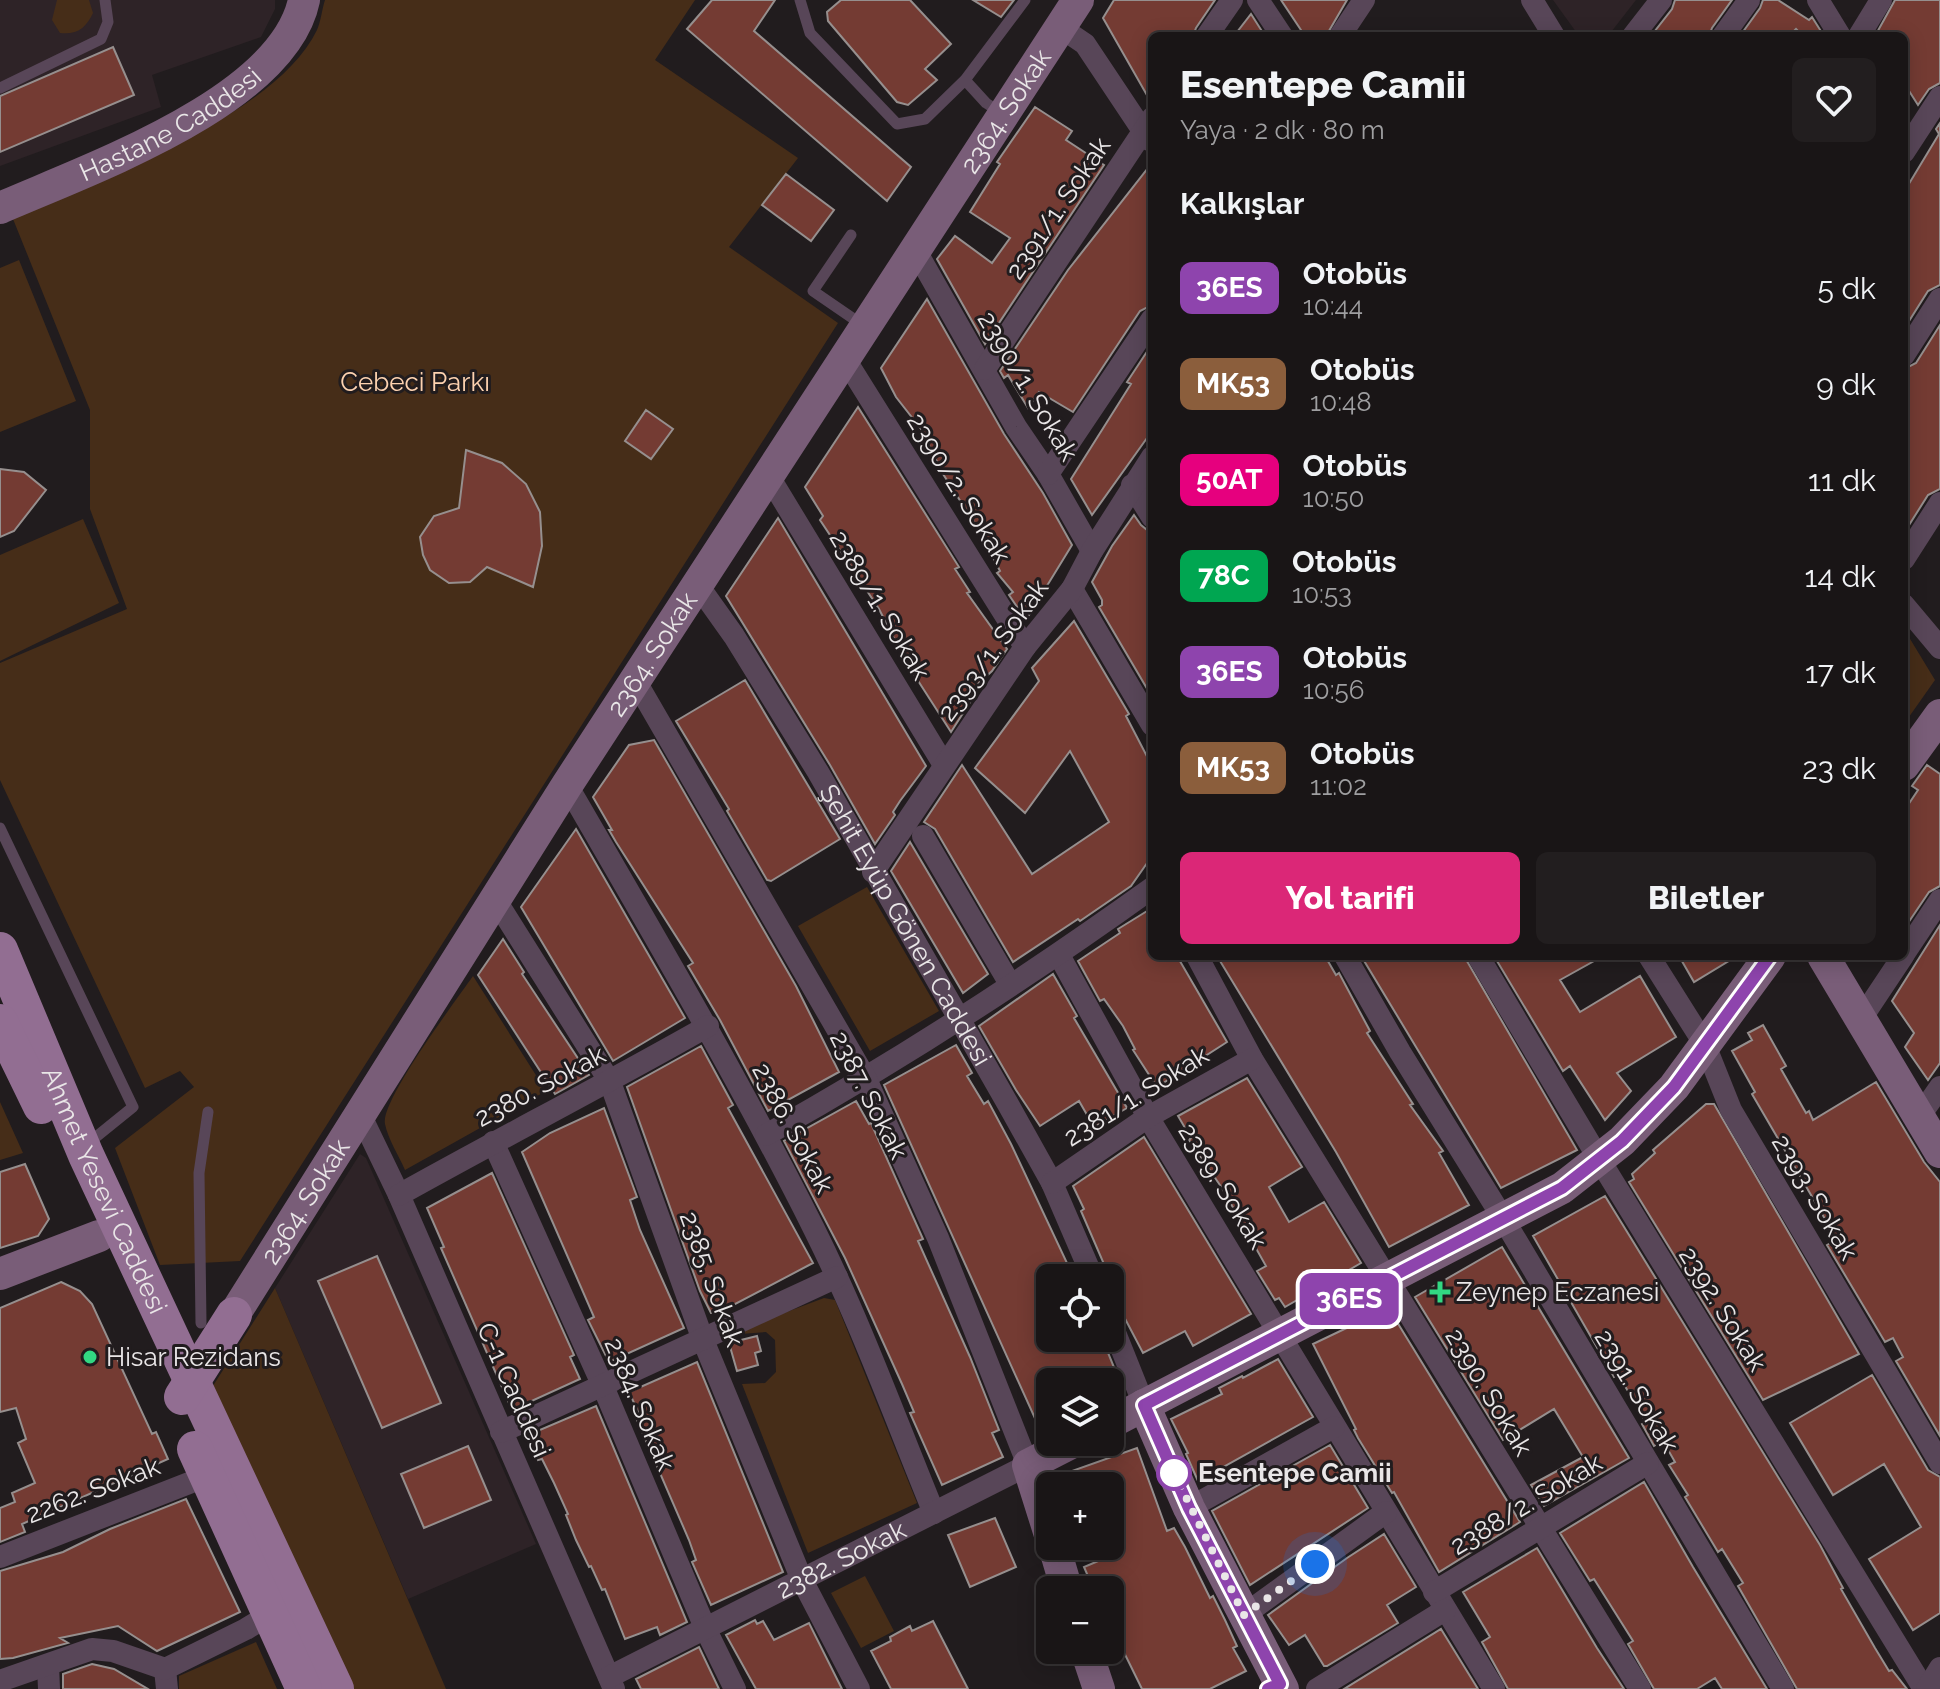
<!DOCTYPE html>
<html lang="tr">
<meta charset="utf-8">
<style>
:root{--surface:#191516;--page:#221e1f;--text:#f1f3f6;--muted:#9f9fa1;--line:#373435;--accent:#db2777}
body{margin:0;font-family:Raleway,sans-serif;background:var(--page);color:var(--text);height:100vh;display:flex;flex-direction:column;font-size:30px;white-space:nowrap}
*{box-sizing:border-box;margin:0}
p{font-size:26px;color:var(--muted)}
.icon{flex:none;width:44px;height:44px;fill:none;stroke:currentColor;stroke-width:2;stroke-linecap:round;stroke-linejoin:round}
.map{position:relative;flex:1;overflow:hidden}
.details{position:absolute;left:1148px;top:32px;width:760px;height:928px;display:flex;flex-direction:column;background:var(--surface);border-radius:12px;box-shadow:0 4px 20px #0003,0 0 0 2px var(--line)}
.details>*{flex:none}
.badge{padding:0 16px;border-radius:12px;font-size:28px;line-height:52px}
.controls{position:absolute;left:1036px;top:1264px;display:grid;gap:16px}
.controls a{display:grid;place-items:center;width:88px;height:88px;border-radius:12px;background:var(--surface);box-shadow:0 4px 20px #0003,0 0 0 2px var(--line);font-size:40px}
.you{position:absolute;width:40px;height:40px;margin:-20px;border:6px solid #fff;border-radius:50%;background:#1a73e8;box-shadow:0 0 0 12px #1a73e833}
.map>.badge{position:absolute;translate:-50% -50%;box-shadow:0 0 0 4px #fff}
h2{padding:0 32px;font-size:30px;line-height:72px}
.round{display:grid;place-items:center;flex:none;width:84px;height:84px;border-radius:12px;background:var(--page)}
.head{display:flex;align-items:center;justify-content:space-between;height:136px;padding:0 32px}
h1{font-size:38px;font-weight:800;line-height:60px}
.action{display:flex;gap:16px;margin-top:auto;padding:16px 32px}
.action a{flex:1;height:92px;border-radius:12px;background:var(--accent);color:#fff;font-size:32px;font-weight:800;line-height:92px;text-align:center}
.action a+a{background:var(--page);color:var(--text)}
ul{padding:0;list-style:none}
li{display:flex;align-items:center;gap:24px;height:96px;padding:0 32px}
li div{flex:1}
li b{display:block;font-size:30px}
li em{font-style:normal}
li .badge{min-width:88px;font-weight:700;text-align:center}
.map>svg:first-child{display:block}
</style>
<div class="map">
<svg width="1940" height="1689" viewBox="0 0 1940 1689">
<rect width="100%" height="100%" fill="#211c1e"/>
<path fill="#2e2327" d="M0 0H275V9L261 37 152 75 161 107 0 166Z
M1553 0H1636L1608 36H1579Z
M360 1154 366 1158 536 1544 408 1599 275 1288Z"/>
<path fill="#462d18" d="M57 0H89L93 13C86 28 77 35 60 33L52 20Z
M325 0H695L655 60 798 158 729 247 838 323 240 1261 160 1265 115 1148 194 1087 180 1071 145 1088 0 780V663L127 609 90 509V410L11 214C99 177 274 118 317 30 321 21 322 9 325 0Z
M19 260 76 401 0 432V268Z
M83 519 119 603 0 661V555Z
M1904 629 1935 680 1904 724Z
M867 887 939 1011 870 1051 798 926Z
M473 976 546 1091 405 1170C399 1156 388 1139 385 1124 380 1101 457 999 473 976Z
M0 1102 23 1153 0 1160Z
M275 1288 446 1689H351L211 1389Z
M824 1298 835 1300 917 1503 808 1553 742 1384 765 1383 776 1372 775 1340 766 1332 740 1334 739 1330Z
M865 1576 894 1631 861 1648 831 1593Z
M256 1642 277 1689H179V1676Z"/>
<path fill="#743b33" stroke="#968f8e" stroke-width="2" d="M712 0H775L754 31 911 167 887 201 687 29Z
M841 0H910L951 44 925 69 937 80 908 105 897 102 828 21 827 12Z
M973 0H1014L1001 17Z
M1114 0H1215L1196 28 1193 36H1152V104L1103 18Z
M1281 0H1347L1326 36H1305Z
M1675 0H1732L1712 28 1709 36H1651L1672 9Z
M1763 0H1778L1809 20 1812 17 1824 36H1798L1800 33 1796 29 1789 36H1740L1760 8Z
M1895 0H1940V83L1929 89 1918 105 1904 83V36H1875Z
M1251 14 1265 36H1234Z
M113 47 134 95 0 152V96Z
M1035 107 1072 131 1066 140 1104 165 985 344 937 259 955 236 992 263 1010 238 970 212 1000 164 997 162Z
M1940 123V285L1928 291 1904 329V192L1939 134 1936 129Z
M1152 163V305L1140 311 1073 412 1039 392 1028 408 1008 375 1004 378 1000 371 1068 270Z
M786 174 834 210 811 241 762 205Z
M927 299 1004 434 1043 493 1072 545 1026 620 1009 595 1013 592 997 573 1000 571 979 530 943 474 921 429 896 397 881 368Z
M1940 325V489L1928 495 1904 533V369L1916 363Z
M1152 344V431L1092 515 1071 479 1131 384 1127 382Z
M858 407 959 567 955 569 970 592 967 593 1007 649 992 671 970 691 974 696 951 732 906 662 879 609 820 520 823 516 805 487Z
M646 410 673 429 651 459 625 441Z
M466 450 502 463 526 484 540 512 542 546 533 587 487 567 470 582 449 583 430 570 423 555 420 537 434 516 459 508Z
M0 469 24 472 46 490 14 531 0 537Z
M1134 515 1141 525 1152 534V697L1099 607 1102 605V600L1092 582 1112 546Z
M778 518 926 766 900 801 893 812 895 815 875 844 830 765 726 596Z
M1074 621 1129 714 1126 716 1152 766V856L1131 886 1080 921 1078 919 1013 962 935 829 924 822 962 765 1032 874 1109 822 1070 751 1025 813 975 768 1039 681 1032 668Z
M745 680 840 839 771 881 767 880 727 811 729 809 676 721Z
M654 740 796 986 839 1072 768 1111 720 1020 688 966 693 963 616 842 609 830H612L593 797 629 745Z
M1927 765 1940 774V886L1929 892 1904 929V811L1918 790 1912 786Z
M576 829 685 1018 613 1061 521 907Z
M910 842 988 974 963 993 891 871Z
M1152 908V956H1177L1227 1042 1157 1087 1133 1050 1135 1049 1123 1026 1104 999 1100 1001 1078 961 1120 933 1118 929Z
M1940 925V1063L1928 1080 1905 1047 1914 1033 1892 1001Z
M503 939 524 972 522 974 589 1075 555 1094 478 975Z
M1217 956H1325L1336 975 1339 973 1370 1031 1367 1033 1413 1104 1410 1105 1443 1151 1439 1153 1469 1205 1389 1247 1336 1152Z
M1368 956H1464L1577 1150 1501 1188 1363 959Z
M1494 956H1603L1560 980 1580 1012 1640 976 1676 1037 1617 1073 1631 1091 1605 1120 1570 1066 1563 1071Z
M1679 956H1737L1694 982Z
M1053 974 1077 1016 1074 1018 1127 1108 1094 1127 1079 1101 1040 1126 1016 1090 979 1026Z
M1763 1025 1786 1066 1781 1069 1806 1113 1809 1111 1813 1120 1876 1082 1924 1162 1940 1182V1436L1896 1361 1903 1357 1893 1338 1885 1342 1827 1245 1834 1241 1829 1233 1832 1231 1752 1094 1755 1092 1732 1051 1752 1040 1748 1033Z
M956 1045 972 1073 967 1076 984 1104 988 1101 1011 1144 1074 1278H1050V1338H1102L1120 1382H1050V1432L1043 1436 884 1085Z
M701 1046 733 1105 728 1108 813 1263 718 1313H711L700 1291 627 1087Z
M1247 1078 1302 1167 1269 1187 1289 1222 1324 1202 1361 1263 1285 1307 1279 1298 1275 1300 1257 1271 1266 1266 1222 1188 1189 1140 1191 1138 1178 1116Z
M856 1101 869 1124 871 1123 923 1239 918 1241 970 1357 999 1430 992 1433 1003 1457 942 1485 910 1413 914 1412 902 1384 845 1258 784 1141Z
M1706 1104H1714L1859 1354 1763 1400 1629 1182 1634 1179 1632 1174 1655 1153 1653 1150Z
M604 1108 637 1197 630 1200 640 1230 684 1328 609 1362 588 1320 594 1317 522 1152 550 1133Z
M1144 1137 1251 1314 1193 1346 1185 1331 1143 1353 1121 1311 1110 1278 1081 1211 1084 1209 1073 1186Z
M25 1164 49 1219 38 1236 0 1248V1172Z
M492 1173 574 1355 570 1357 580 1379 512 1410 441 1248 444 1247 427 1208Z
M1605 1196 1820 1545 1843 1588 1841 1589 1875 1648 1889 1671 1892 1670 1907 1689H1797L1738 1586 1743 1583 1722 1549 1718 1552 1685 1497 1688 1495 1669 1465 1675 1462 1663 1441 1654 1446 1642 1424 1645 1422 1636 1404 1618 1375 1614 1377 1533 1236Z
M1502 1247 1629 1458 1544 1506 1531 1485 1583 1457 1554 1409 1503 1440 1415 1297Z
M377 1256 441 1403 382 1428 318 1281Z
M61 1282 80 1291 92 1304 152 1434 156 1432 168 1459 22 1524 25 1532 0 1542V1508L15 1502 12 1493 35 1483 18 1443 26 1439 16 1408 0 1412V1308Z
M1389 1309 1520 1522 1439 1572 1394 1492 1392 1493 1358 1438 1354 1430 1356 1429 1313 1344 1355 1324 1356 1327Z
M757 1336 761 1351 755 1353 758 1365 737 1371 729 1343Z
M1278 1359 1313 1417 1198 1481 1186 1454 1188 1453 1171 1419 1222 1394 1219 1388 1242 1376 1243 1378Z
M697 1362 783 1572 711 1605 692 1562 696 1560 689 1540 637 1420 641 1418 629 1392Z
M1872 1375 1928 1470 1940 1477V1613L1913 1630 1869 1559 1921 1527 1884 1464 1833 1495 1790 1423Z
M596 1406 687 1622 660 1635 657 1627 625 1639 605 1589 602 1590 591 1566 589 1567 576 1540 566 1515 568 1514 554 1483 542 1459 538 1460 528 1435Z
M1330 1445 1368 1508 1250 1585 1212 1511Z
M468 1446 491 1500 424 1528 401 1474Z
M1137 1448 1167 1531 1174 1528 1185 1547 1210 1598 1213 1596 1225 1620 1237 1646 1233 1648 1246 1671 1210 1689H1142L1110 1624V1590H1094L1084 1567 1110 1556V1486H1055L1052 1478Z
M1644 1482 1693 1567 1767 1689H1722L1715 1678 1697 1689H1654L1628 1644 1633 1641 1594 1579 1590 1581 1560 1533Z
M186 1499 240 1612 157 1651 118 1626 60 1638 68 1643 13 1658 0 1659V1571L63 1552 110 1529Z
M995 1518 1016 1567 970 1587 948 1535Z
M1384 1534 1416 1587 1387 1605 1398 1623 1327 1666H1324L1305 1635 1289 1645 1268 1615 1347 1558Z
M1537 1548 1597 1648 1624 1689H1508L1482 1642 1490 1637 1463 1592Z
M755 1620 757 1624 763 1621 774 1640 809 1623 842 1689H756L726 1635Z
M933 1621 968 1689H891L871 1651 891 1641 890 1637 910 1626 912 1631Z
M1441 1629 1478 1689H1344Z
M699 1647 719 1689H641L636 1679Z
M92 1664 114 1669 148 1689H63V1674Z"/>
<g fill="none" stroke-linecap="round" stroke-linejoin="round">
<path stroke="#584658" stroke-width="11" d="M800 0 810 33 897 124 925 119 965 80
M0 88 101 39 108 22 105 0
M1003 114 986 103 965 80 1025 0
M851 235 813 291 864 326
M0 828 133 1107 86 1145
M201 1323 199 1173 208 1112"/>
<g stroke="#584658" stroke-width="22">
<path d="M1258 0 1282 36"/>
<path d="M1532 0 1554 36"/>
<path d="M1818 0 1840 36"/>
<path d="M1060 27 1085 44 1149 140"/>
<path d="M1207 36 1232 0"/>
<path d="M1340 36 1364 0"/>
<path d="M1633 36 1661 0"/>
<path d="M1723 36 1749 0"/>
<path d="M1859 36 1881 0"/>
<path d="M1904 152 1940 97"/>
<path d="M916 251 1016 427 1048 474 1092 551"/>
<path d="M1904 355 1940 299"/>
<path d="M845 359 1025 647"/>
<path d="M985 369 1152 118"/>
<path d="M1048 474 1152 319"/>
<path d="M768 475 944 765"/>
<path d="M1132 485 1152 517"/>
<path d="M1904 559 1940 503"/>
<path id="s1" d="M697 584 734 636 818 772 1009 1106 1052 1183 1093 1278"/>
<path d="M1072 589 1152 725"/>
<path d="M1904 605 1940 648"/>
<path d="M567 785C652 932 738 1077 814 1229 860 1321 895 1418 934 1513"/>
<path d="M923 836 1010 984"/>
<path d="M873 872 1025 647 1072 589 1092 551 1152 457"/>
<path d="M495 899 610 1082 703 1340 802 1580 859 1689"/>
<path d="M1904 954 1940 900"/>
<path d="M1059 955 1148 1117 1494 1689"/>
<path d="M1197 956 1252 1059 1640 1689"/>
<path d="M1345 956 1400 1052 1504 1220 1783 1689"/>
<path d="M1478 956 1599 1159 1924 1689"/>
<path d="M1649 956 1705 1045 1731 1110 1940 1463"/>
<path d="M1861 1019 1903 956"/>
<path d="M360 1114 399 1195 614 1689"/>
<path d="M1919 1117 1940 1087"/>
<path d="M766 1135C899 1061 1028 977 1152 888"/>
<path d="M493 1142 602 1384 706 1630 735 1689"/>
<path d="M1052 1183 1148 1117 1252 1059"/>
<path d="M399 1195C501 1138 606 1084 708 1026"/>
<path d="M1110 1320 1144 1405"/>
<path d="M501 1432 837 1277"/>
<path d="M1189 1508 1334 1427"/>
<path d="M0 1557 207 1476"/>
<path d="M1434 1592 1648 1463"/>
<path d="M1244 1615 1386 1512"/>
<path d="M48 1665 49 1689"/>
<path d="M165 1669 167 1689"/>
<path id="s2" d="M609 1677 1028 1465 938 1238 866 1079 635 680"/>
<path d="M0 1681 92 1649 113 1651 165 1669 246 1629 269 1615"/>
<path d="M1317 1689 1445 1610"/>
<path d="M1927 1689 1940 1668"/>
</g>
<g stroke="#795d78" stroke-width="32">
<path id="s3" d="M0 208C86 170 283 102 304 0"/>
<path d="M1904 765 1940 715"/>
<path d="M1823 956 1940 1152"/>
<path d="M0 1274 99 1236"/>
<path id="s4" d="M234 1315 567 785 1078 0"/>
<path d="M1144 1405 1189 1508 1283 1689"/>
<path d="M1110 1423 1562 1188 1622 1141 1674 1087 1770 956"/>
<path d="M1050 1535 1028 1465 1073 1442"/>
<path d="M1054 1546 1067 1590"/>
<path d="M1086 1650 1099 1689"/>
</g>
<g stroke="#926e92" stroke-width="36">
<path id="s5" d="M0 950 86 1155 336 1689"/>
<path d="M0 1022 41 1106"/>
<path d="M182 1397 234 1315"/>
<path d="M195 1449 304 1689"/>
</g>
</g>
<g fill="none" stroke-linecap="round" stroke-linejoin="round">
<g stroke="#fff" stroke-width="18">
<path id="line" d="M1268 1689 1280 1684 1189 1508 1144 1405 1562 1188 1622 1141 1674 1087 1770 956"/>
</g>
<use href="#line" stroke="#8e44ad" stroke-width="12"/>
<path stroke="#e9e6e7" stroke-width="8" stroke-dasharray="0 14.4" d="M1174 1473 1244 1615 1315 1564"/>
</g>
<g fill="#32d882" stroke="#211c1e" stroke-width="3">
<path d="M1436 1280h8v8h8v8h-8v8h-8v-8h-8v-8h8z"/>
<circle cx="90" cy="1357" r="8"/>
</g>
<circle fill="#fff" stroke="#8e44ad" stroke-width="4" cx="1174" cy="1473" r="16"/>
<g text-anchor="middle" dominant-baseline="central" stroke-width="6" stroke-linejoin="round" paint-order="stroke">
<g font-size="26" fill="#e9e6e7" stroke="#211c1e">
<text stroke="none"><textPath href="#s4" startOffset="1430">2364. Sokak</textPath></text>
<text stroke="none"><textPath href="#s3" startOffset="190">Hastane Caddesi</textPath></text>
<text transform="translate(1058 208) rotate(-56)">2391/1. Sokak</text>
<text transform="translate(1028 386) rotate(59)">2390/1. Sokak</text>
<text transform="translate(959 488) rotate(58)">2390/2. Sokak</text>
<text transform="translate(880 605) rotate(59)">2389/1. Sokak</text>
<text transform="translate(993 650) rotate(-54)">2393/1. Sokak</text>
<text stroke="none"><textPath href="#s4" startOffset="782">2364. Sokak</textPath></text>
<text stroke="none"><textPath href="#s1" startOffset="400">Şehit Eyüp Gönen Caddesi</textPath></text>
<text transform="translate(540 1086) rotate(-28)">2380. Sokak</text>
<text transform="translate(869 1095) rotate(63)">2387. Sokak</text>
<text transform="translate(1136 1096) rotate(-32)">2381/1. Sokak</text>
<text transform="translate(793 1128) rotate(62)">2386. Sokak</text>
<text transform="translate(1223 1186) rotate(58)">2389. Sokak</text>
<text stroke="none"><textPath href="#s5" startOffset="262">Ahmet Yesevi Caddesi</textPath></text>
<text transform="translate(1815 1197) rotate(59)">2393. Sokak</text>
<text stroke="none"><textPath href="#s4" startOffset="134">2364. Sokak</textPath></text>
<text transform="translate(712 1279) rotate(70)">2385. Sokak</text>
<text transform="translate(1723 1309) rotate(58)">2392. Sokak</text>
<text transform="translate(514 1390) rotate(66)">C-1 Caddesi</text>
<text transform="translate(1637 1391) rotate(59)">2391. Sokak</text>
<text transform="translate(1489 1392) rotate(59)">2390. Sokak</text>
<text transform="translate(640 1404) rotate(67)">2384. Sokak</text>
<text transform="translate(93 1490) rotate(-21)">2262. Sokak</text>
<text transform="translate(1526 1504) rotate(-31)">2388/2. Sokak</text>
<text stroke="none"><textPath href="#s2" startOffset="260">2382. Sokak</textPath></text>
</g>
<g font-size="26" fill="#fdd2b0" stroke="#211c1e">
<text x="415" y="382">Cebeci Parkı</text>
</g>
<g font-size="26" fill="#e9e6e7" stroke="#211c1e" text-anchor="start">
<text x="1456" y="1292">Zeynep Eczanesi</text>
<text x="106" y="1357">Hisar Rezidans</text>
</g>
<g font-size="26" font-weight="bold" fill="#e9e6e7" stroke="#211c1e" text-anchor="start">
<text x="1198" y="1473">Esentepe Camii</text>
</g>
</g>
</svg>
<div class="controls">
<a><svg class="icon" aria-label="locate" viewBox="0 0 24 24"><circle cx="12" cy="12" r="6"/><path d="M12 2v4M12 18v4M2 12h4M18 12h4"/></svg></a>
<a><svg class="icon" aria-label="layers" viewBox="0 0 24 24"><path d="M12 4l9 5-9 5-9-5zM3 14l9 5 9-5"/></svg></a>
<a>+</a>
<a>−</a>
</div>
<div class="you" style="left:1315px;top:1564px"></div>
<b class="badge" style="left:1349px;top:1299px;background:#8e44ad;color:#fff">36ES</b>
<section class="details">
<div class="head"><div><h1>Esentepe Camii</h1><p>Yaya · 2 dk · 80 m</p></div><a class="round"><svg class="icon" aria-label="heart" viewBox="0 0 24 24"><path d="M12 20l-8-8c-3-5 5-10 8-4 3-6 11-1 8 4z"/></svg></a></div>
<h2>Kalkışlar</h2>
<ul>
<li><span class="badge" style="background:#8e44ad;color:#fff">36ES</span><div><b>Otobüs</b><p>10:44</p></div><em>5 dk</em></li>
<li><span class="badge" style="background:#8b5e3c;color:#fff">MK53</span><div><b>Otobüs</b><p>10:48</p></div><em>9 dk</em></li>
<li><span class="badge" style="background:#e6007e;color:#fff">50AT</span><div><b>Otobüs</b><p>10:50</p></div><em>11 dk</em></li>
<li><span class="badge" style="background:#00a651;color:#fff">78C</span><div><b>Otobüs</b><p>10:53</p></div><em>14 dk</em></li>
<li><span class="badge" style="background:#8e44ad;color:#fff">36ES</span><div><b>Otobüs</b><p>10:56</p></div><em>17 dk</em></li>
<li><span class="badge" style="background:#8b5e3c;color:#fff">MK53</span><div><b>Otobüs</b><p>11:02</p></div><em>23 dk</em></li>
</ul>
<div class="action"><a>Yol tarifi</a><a>Biletler</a></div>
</section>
</div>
